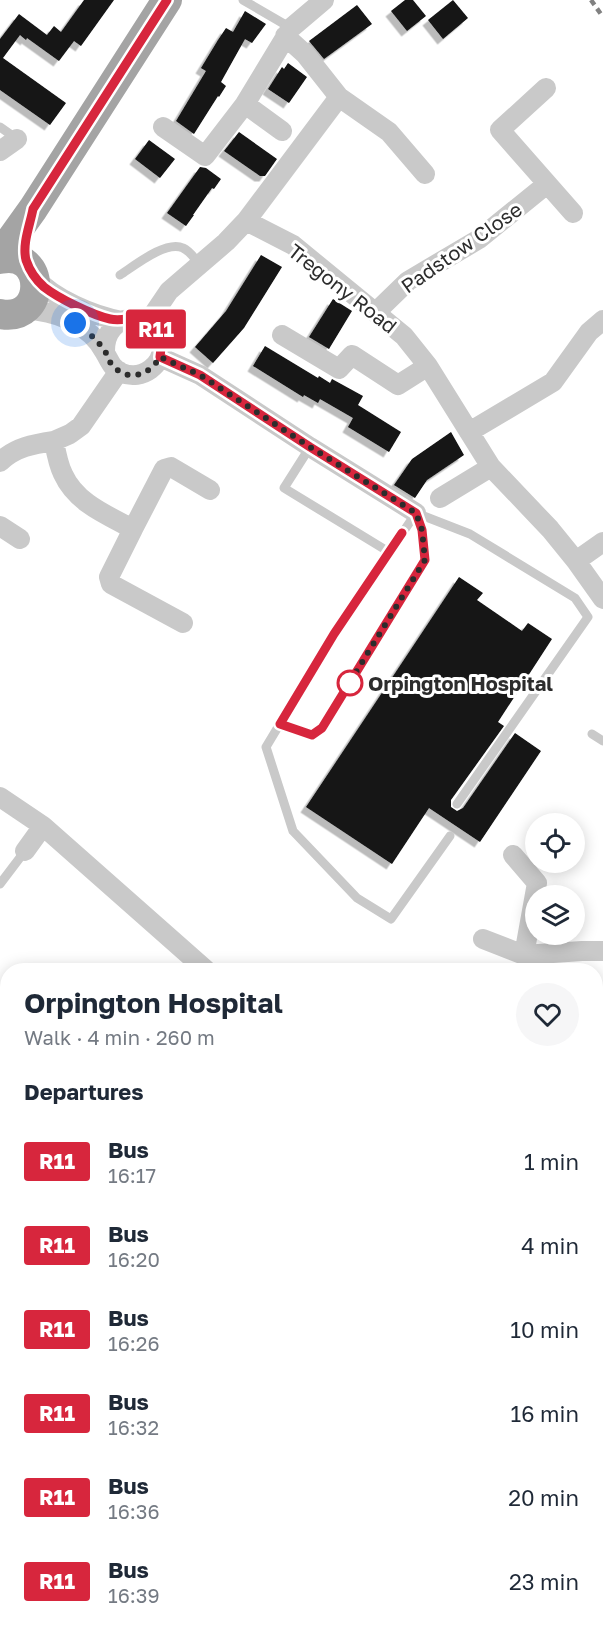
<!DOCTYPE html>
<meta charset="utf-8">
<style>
:root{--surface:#fff;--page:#f6f6f7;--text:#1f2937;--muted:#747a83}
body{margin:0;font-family:"Golos Text",sans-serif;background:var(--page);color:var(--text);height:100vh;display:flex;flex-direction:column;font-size:22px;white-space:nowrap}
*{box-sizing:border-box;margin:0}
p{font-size:20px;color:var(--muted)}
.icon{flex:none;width:33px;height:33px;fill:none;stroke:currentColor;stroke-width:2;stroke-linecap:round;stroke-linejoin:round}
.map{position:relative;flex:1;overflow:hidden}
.sheet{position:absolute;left:0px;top:963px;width:603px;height:672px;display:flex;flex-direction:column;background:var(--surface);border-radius:24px 24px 0 0;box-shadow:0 3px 15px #0003}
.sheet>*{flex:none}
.badge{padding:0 12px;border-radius:4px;font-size:21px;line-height:39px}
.fabs{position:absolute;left:525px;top:813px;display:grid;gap:12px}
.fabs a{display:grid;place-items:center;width:60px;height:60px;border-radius:50%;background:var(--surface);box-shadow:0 3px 15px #0003;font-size:30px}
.you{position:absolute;width:30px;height:30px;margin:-15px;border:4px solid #fff;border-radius:50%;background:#1a73e8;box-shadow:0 0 0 9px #1a73e833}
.map>.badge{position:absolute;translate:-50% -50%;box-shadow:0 0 0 3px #fff}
h2{padding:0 24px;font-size:22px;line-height:54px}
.round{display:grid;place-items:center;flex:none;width:63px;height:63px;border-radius:32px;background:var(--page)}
.overview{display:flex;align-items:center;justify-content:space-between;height:102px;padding:0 24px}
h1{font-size:28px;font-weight:700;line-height:45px}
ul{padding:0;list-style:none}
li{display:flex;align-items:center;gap:18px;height:84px;padding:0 24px}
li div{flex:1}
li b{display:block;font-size:22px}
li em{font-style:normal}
li .badge{min-width:66px;font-weight:700;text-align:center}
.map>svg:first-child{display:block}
</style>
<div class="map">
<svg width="603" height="1635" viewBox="0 0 603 1635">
<defs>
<filter id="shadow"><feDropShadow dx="-5.5" dy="5.5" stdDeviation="0" flood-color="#0004"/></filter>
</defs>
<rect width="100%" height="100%" fill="#fff"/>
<path fill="#e4e9da" d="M1 1082 8 1085 7 1255 0 1250V1084Z"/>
<path fill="#131313" filter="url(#shadow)" d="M84 0H114L81 46 74 41 59 61 27 38 26 40 20 35 3 58 66 103 50 125 0 90V39L19 14 47 35 54 26 61 32Z
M405 0H413L426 16 407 31 391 11Z
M453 0 468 18 443 39 428 20Z
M357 5 372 24 324 59 309 41Z
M245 11 266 24 252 43 245 39 221 82 226 86 219 97 218 96 194 134 176 121 206 71 201 68 218 40 226 28 233 32Z
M288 63 307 77 289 103 268 89 282 67 284 69Z
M239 132 277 159 265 176H260L224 151Z
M149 140 175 159 160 178 135 159Z
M200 167 206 168 221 179 214 189 212 188 193 215H194L186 226 167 213Z
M261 255 282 267 244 328 213 363 195 347 226 311Z
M333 299 352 311 329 349 309 337Z
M265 346 318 378 319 376 330 383 332 379 363 396 358 405 401 432 389 452 348 427 353 418 320 399 318 403 304 395 303 397 253 366Z
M451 432 464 455 427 480 415 498 394 485 412 459Z
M459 577 483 593 477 600 522 631 528 623 552 639 498 722 504 726 451 800V807L457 811 463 808 515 733 541 751 480 842 429 808 392 864 306 807Z"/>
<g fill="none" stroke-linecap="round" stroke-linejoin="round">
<path stroke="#c9c9c9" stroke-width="9" d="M243 0 291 28
M0 127 17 139
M120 275C134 266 166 240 183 248 190 251 195 259 199 264
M310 447 284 488 389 552
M416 513 334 634 266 747 293 831 357 898 391 919 450 836
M416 513 470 534 575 598 588 617 457 804
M280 725 312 735 322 728 425 560 422 530 416 513
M592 734 603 741
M0 884 25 851
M0 1012 8 1017"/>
<path stroke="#c9c9c9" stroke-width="20" d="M285 36 305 54 339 97
M546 88 500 130 573 213
M245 104 291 28 324 0
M163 127 205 156 245 104 282 131
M0 151 17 139
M246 221 339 97 389 132 425 174
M34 277C54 299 93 316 122 321
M24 310C55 310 90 324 105 353 110 361 112 369 122 373 142 381 164 365 162 344 157 308 104 310 105 352
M376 312 408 281 479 239 547 184
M148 322 169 291 226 242 246 221 293 245 404 336 428 366 491 467 550 529 576 561 603 599
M282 335 339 369 352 355 398 385 428 366
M160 357 200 375 310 447 416 513
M119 371 81 426 70 434 54 441C56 452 58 464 63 474 76 503 107 515 133 529L109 577 111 584 183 623
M469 432 553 382 589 332 603 320
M0 462C15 447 34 444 54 441
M440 498 491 467
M0 526 20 539
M133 529 164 469 171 467 210 490
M576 561 603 542
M0 797 43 826 206 970
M25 851 43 826
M513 855 537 883 524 955
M483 939 524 955 582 951H603
M596 1183H603
M0 1415 8 1418
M596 1483H603
M411 1635 413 1628"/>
<path stroke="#c9c9c9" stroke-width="24" d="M0 1379 8 1380
M596 1443H603"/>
<path stroke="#a4a4a4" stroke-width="30" d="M0 255 33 209 167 0
M0 259C46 248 48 323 0 314"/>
<path stroke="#818181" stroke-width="4.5" stroke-dasharray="6 4.5" stroke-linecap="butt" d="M591 0 603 17"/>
</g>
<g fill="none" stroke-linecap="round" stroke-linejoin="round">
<g stroke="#fff" stroke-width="14">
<path id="line" d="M167 0 33 209C30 225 22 244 26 260 29 269 36 280 44 287 58 298 92 315 110 319 119 321 125 319 133 318 156 318 163 337 160 357L200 375 310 447 416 513 422 530 425 560 322 728 312 735 280 724 334 634 402 533"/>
</g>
<use href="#line" stroke="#d7263d" stroke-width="9"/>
<path stroke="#2c2c2c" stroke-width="6" stroke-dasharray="0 10.8" d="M75 323C86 330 99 341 106 353 109 359 110 365 116 369 132 382 151 373 160 357L200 375 310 447 416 513 422 530 425 560 345 690 350 683"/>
</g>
<circle fill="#fff" stroke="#d7263d" stroke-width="3" cx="350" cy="683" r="12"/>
<g text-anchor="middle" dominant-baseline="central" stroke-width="6" stroke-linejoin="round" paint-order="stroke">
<g font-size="20" fill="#2c2c2c" stroke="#fff">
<text transform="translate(461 247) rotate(-35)">Padstow Close</text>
<text transform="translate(343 288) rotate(38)">Tregony Road</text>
</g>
<g font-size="20" font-weight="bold" fill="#2c2c2c" stroke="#fff" text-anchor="start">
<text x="368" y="683">Orpington Hospital</text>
</g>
</g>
</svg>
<div class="fabs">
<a><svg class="icon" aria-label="locate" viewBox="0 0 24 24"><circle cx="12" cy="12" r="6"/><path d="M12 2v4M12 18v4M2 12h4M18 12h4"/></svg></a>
<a><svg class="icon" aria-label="layers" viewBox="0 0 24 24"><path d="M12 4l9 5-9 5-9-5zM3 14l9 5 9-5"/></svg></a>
</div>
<div class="you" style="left:75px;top:323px"></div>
<b class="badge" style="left:156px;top:329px;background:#d7263d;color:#fff">R11</b>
<section class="sheet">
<div class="overview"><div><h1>Orpington Hospital</h1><p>Walk · 4 min · 260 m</p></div><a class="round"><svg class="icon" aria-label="heart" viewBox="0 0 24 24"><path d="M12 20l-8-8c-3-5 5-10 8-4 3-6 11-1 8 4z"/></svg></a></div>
<h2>Departures</h2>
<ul>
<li><span class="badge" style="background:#d7263d;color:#fff">R11</span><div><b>Bus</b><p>16:17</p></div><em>1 min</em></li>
<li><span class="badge" style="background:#d7263d;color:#fff">R11</span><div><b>Bus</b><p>16:20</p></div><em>4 min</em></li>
<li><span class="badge" style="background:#d7263d;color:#fff">R11</span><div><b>Bus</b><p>16:26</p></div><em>10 min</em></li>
<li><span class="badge" style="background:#d7263d;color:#fff">R11</span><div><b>Bus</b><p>16:32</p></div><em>16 min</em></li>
<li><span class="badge" style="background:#d7263d;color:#fff">R11</span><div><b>Bus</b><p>16:36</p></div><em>20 min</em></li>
<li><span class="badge" style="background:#d7263d;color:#fff">R11</span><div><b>Bus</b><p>16:39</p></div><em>23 min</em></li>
</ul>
</section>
</div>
